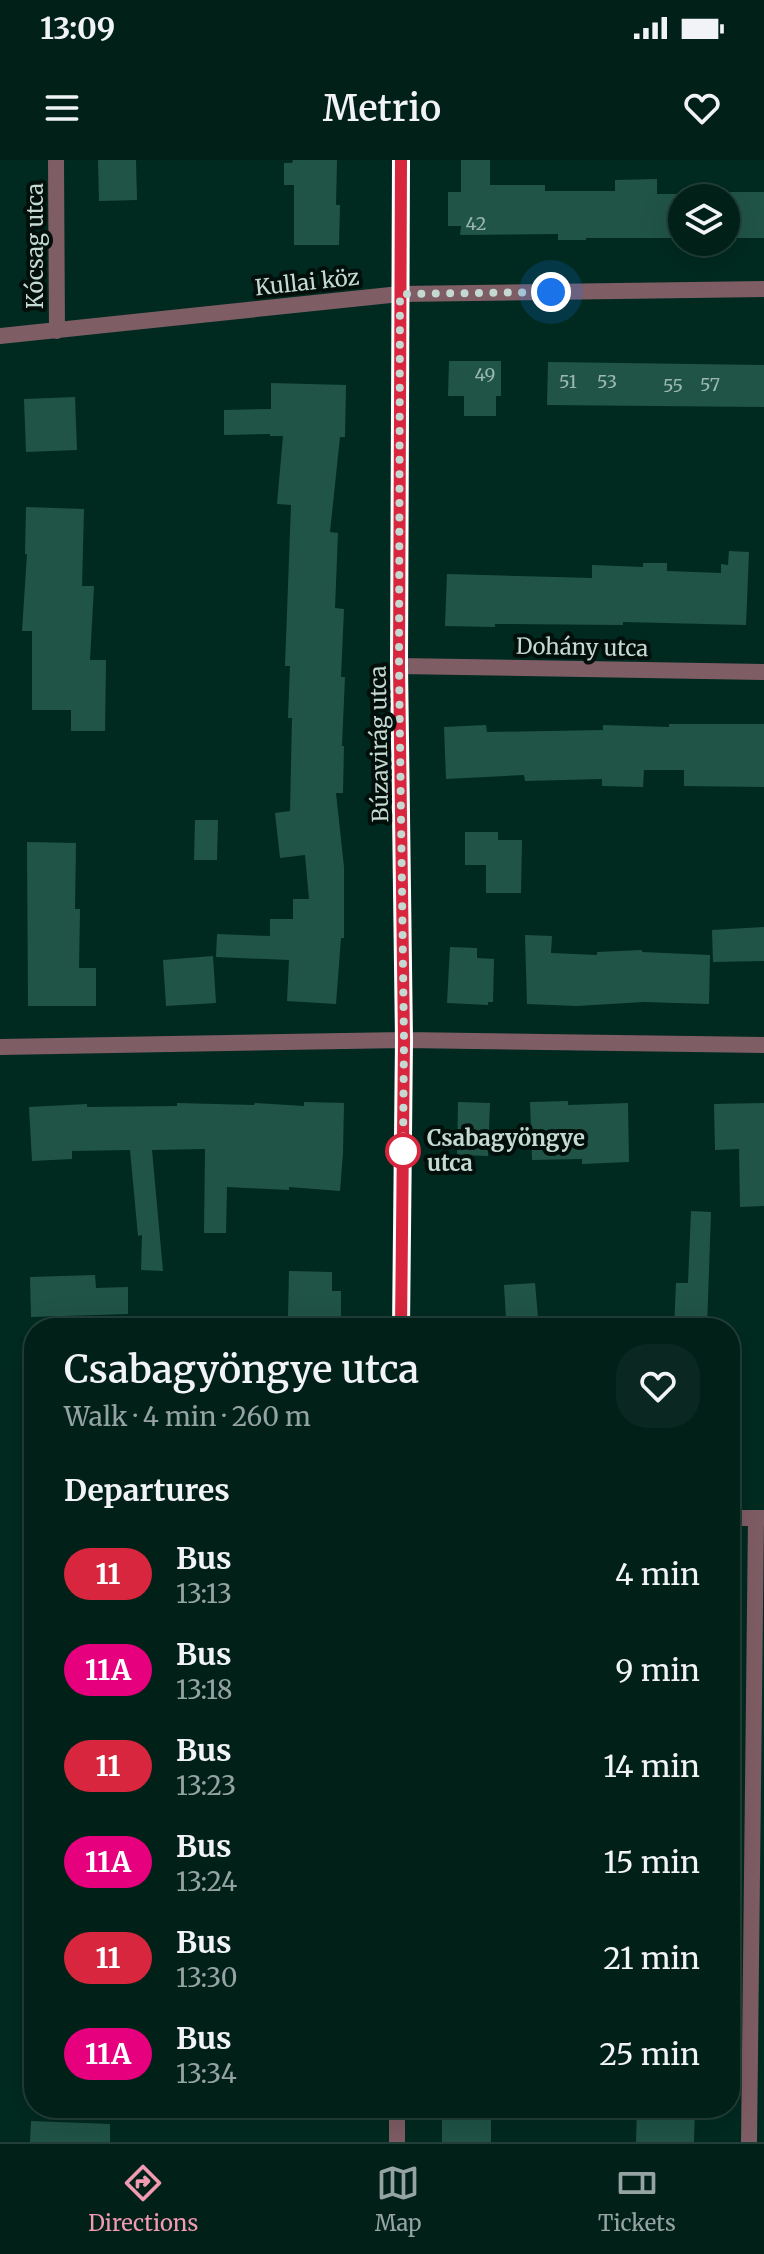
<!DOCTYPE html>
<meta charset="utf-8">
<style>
:root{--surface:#002018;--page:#0a2821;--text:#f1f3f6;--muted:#95a3a2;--line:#223e37;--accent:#f19ab1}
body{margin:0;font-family:Merriweather,serif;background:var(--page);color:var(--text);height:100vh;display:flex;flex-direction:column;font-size:30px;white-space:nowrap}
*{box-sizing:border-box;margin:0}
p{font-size:26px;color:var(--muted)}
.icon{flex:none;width:44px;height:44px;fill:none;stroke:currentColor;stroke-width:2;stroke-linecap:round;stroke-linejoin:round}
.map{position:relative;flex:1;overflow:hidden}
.details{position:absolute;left:24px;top:1158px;width:716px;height:800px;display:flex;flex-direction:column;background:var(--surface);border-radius:32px;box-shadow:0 8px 32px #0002,0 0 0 2px var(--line)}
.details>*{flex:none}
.badge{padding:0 16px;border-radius:26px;font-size:28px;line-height:52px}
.buttons{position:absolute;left:668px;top:24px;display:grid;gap:16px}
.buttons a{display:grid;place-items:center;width:72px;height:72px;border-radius:50%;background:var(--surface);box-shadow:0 8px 32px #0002,0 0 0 2px var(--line);font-size:40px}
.you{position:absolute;width:40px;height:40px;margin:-20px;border:6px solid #fff;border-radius:50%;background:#1a73e8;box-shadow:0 0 0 12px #1a73e833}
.map>.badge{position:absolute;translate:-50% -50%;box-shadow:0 0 0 4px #fff}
h2{padding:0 40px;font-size:30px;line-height:72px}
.round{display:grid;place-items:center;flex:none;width:84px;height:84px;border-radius:32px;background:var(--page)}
.headline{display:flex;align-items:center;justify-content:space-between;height:136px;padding:0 40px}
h1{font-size:38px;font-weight:600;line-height:60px}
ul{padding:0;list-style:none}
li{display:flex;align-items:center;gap:24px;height:96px;padding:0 40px}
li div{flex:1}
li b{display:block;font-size:30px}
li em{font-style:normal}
li .badge{min-width:88px;font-weight:700;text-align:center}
.status{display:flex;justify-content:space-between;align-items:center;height:56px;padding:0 40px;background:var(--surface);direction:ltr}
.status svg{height:22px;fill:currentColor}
header{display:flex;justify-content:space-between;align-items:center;height:104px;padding:0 40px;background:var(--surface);font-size:36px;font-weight:600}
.dock{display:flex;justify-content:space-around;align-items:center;height:112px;border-top:2px solid var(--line);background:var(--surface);font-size:22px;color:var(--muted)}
.dock a{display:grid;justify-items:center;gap:4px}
.dock .active{color:var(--accent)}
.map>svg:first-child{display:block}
</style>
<div class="status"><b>13:09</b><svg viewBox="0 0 49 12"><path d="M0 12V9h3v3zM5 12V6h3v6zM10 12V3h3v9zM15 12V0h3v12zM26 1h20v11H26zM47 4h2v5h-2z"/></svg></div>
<header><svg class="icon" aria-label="menu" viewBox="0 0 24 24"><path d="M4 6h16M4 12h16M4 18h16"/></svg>Metrio<svg class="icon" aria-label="heart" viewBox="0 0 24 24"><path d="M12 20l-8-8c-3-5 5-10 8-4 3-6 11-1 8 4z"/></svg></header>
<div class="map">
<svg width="764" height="1982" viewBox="0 0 764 1982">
<rect width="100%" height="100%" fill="#002a20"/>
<path fill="#205447" d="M98 0H136L137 40 99 41Z
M293 0H337L336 45H340L339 85H294V25H284V3H292Z
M461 0H490V25H545V31H615V20L657 19V34H682V78H586V80H558V74L460 75 461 66H448V32H461Z
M727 32H764V78H727Z
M449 201H501V236H496V256H464V236H448Z
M548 202 764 205V247L547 245Z
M271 223 346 225 345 277H340L330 372 338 373 335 448 344 449 341 517H345L342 586H344L343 633H336L344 707V778H341L336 844 287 841 289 800 216 797 217 774 270 776V759H293V739H309L305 695 280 698 275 653 290 651 292 558H288L290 506H285L291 345 277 344 283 276H270V274L224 275V250L271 249Z
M75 237 77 290 26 292 24 239Z
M26 347 84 349 82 426H94L90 500H106L105 571H71V550H32V471H22L27 394H25Z
M729 391 749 392 746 465 623 462V465L495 464V467L445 466 447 414 592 418V405L643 407V403H667V411L721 413V404L728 405Z
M669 564H764V627L684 626V610H644L643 627 602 626V619L525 621 524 615 446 619 444 567 486 565 487 572 603 570V565L669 567Z
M195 660H218L217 700H194Z
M465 672H498V680H522L521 733H486V705H465Z
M27 682 76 683 75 749H80L79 808H96V846H28Z
M764 767V801L713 802 712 770Z
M525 775 552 776 551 793 597 795V792L642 790V792L710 795 709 844 644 842 576 846 527 844Z
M450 787 477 788V798L494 799 493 842H488V845L447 843Z
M213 796 216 843 166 846 163 800Z
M568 941V945L628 943 629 1002 582 1004V999L532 1000 530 942Z
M304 942 344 943 343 993 340 1031 289 1027V1030L227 1027 226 1073H204L205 989 152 990 163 1111 141 1110 142 1075 138 1076 130 990 72 991V999L32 1001 29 947 87 944V947L177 946V943L254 945 255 943 304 946Z
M458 942 490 943 488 996 457 995Z
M764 943V1046L740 1047 739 989 715 990 714 944Z
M691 1051 711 1052 707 1168H674L676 1123H688Z
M289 1111 332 1112V1131H341V1157L288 1156Z
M95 1115 96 1128 128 1127V1154L31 1157 30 1117Z
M535 1123 538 1157 506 1159 504 1125Z
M442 1948H491V1982H442Z
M637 1948H695L694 1982H636Z
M31 1961 110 1964V1982H30Z"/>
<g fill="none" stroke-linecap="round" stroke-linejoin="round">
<path stroke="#7f5d65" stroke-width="16" d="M56 0 57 171
M401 0 399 506 404 880 401 1168
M0 176 400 134 764 129
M399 506 764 512
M0 887 404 880 764 885
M730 1358H764
M397 1948V1982
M749 1982 756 1358"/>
</g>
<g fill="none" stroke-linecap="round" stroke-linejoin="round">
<g stroke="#fff" stroke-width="18">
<path id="line" d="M401 0 399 506 404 880 401 1168"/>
</g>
<use href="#line" stroke="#d7263d" stroke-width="12"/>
<path stroke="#c4d9d2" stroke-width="8" stroke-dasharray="0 14.4" d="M403 991 404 880 399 506 400 134 551 132"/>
</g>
<circle fill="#fff" stroke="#d7263d" stroke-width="4" cx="403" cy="991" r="16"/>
<g text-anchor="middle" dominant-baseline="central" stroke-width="8" stroke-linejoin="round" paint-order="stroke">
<g font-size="18" fill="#9bb8af">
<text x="476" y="63">42</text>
<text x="485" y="214">49</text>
<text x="568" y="221">51</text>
<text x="607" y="221">53</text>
<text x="710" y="224">57</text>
<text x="673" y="225">55</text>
</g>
<g font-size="22" fill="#c4d9d2" stroke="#020f0b">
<text transform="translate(35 86) rotate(-90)">Kócsag utca</text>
<text transform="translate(307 122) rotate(-6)">Kullai köz</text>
<text transform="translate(582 487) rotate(1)">Dohány utca</text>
<text transform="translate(379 584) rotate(-91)">Búzavirág utca</text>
</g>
<g font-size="22" font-weight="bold" fill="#c4d9d2" stroke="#020f0b" text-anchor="start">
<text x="427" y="978">Csabagyöngye<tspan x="427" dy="25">utca</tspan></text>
</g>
</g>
</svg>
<div class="buttons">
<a><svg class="icon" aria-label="layers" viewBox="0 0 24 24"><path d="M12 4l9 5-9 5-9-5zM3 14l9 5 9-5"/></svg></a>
</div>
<div class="you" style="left:551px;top:132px"></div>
<section class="details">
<div class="headline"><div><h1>Csabagyöngye utca</h1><p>Walk · 4 min · 260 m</p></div><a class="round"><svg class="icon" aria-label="heart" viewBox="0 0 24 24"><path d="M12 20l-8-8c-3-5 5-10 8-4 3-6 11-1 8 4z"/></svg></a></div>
<h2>Departures</h2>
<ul>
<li><span class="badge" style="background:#d7263d;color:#fff">11</span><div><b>Bus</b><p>13:13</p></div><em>4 min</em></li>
<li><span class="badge" style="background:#e6007e;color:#fff">11A</span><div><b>Bus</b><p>13:18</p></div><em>9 min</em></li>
<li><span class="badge" style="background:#d7263d;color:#fff">11</span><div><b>Bus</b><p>13:23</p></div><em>14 min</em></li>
<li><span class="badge" style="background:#e6007e;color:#fff">11A</span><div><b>Bus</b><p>13:24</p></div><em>15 min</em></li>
<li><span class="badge" style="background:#d7263d;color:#fff">11</span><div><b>Bus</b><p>13:30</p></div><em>21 min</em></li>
<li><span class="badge" style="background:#e6007e;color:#fff">11A</span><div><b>Bus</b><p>13:34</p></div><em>25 min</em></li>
</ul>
</section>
</div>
<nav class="dock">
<a class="active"><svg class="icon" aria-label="directions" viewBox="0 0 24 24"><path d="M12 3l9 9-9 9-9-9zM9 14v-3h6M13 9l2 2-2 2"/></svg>Directions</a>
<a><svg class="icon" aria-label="map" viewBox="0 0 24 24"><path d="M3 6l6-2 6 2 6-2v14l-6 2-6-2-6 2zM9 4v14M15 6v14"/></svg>Map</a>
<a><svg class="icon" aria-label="tickets" viewBox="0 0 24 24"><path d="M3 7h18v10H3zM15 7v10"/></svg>Tickets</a>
</nav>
